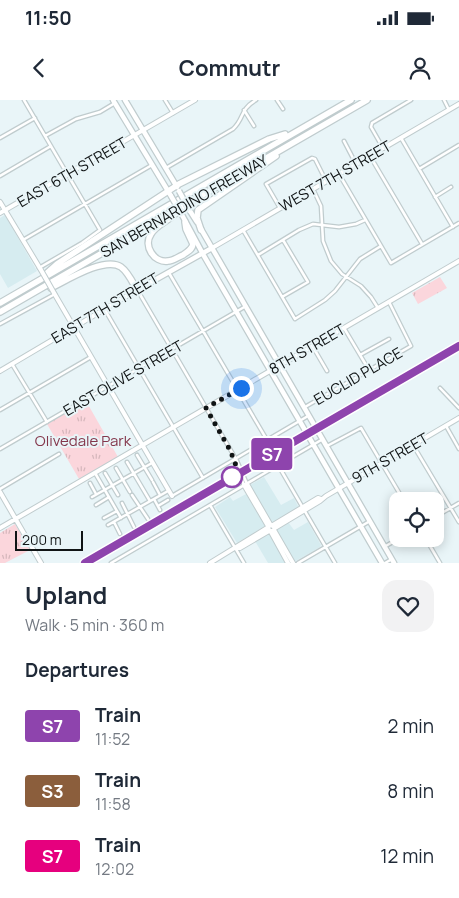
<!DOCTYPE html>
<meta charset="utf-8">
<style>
:root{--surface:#fff;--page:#f2f2f3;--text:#1f2937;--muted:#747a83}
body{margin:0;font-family:Manrope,sans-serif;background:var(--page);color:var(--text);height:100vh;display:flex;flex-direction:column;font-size:19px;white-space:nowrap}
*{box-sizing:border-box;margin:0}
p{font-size:16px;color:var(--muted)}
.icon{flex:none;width:28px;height:28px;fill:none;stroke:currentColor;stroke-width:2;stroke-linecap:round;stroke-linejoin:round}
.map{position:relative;height:463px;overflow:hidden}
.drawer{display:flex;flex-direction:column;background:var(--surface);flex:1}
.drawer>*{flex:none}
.badge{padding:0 10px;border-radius:4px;font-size:18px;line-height:32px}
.tools{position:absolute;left:389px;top:392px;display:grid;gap:10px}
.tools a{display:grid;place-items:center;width:55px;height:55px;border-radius:10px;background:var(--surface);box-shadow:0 2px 12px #0003;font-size:25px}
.scale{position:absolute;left:15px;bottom:12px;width:68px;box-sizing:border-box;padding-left:5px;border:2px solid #101415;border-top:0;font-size:14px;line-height:18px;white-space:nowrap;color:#101415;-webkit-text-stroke:4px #e9f5f8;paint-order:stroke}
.you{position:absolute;width:25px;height:25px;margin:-12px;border:4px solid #fff;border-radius:50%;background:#1a73e8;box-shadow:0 0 0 8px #1a73e833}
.map>.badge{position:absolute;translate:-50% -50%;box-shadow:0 0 0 2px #fff}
h2{padding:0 25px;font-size:19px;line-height:45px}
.round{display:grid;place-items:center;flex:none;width:52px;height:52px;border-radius:15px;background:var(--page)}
.summary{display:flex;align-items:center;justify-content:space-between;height:85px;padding:0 25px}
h1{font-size:24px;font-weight:700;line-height:38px}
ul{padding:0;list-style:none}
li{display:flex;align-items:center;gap:15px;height:65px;padding:0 25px}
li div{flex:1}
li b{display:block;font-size:19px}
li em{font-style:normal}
li .badge{min-width:55px;font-weight:700;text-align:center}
.status{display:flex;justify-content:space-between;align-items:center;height:35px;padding:0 25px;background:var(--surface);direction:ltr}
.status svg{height:14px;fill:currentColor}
header{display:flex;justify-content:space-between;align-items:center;height:65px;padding:0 25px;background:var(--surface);font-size:22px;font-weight:700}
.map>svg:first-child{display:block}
</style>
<div class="status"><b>11:50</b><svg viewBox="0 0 49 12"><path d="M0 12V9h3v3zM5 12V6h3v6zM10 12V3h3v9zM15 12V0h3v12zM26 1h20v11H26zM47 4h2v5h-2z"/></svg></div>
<header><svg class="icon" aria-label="back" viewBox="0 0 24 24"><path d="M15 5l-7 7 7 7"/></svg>Commutr<svg class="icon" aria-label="person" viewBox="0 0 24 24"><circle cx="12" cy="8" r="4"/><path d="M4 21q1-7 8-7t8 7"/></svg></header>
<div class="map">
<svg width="459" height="463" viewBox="0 0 459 463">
<defs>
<pattern id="park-tufts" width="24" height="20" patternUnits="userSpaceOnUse" patternTransform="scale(1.25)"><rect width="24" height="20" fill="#fbd6dc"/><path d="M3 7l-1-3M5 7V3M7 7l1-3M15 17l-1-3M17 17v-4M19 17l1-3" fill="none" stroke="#d6b7bc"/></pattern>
</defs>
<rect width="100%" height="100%" fill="#e9f5f8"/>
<path fill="#d6ecf0" d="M5 115 37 171 8 188 0 174V118Z
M264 377 281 405 294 398 299 408 272 423 250 385Z
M246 394 265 426 237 443 215 407 230 397 233 401Z
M288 422 294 430 308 422 321 445 320 447 294 462 276 431 278 428Z
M269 433H270L287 463H268L255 441Z"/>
<path fill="url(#park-tufts)" d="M440 177 447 188 418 204 412 193Z
M86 301 118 357 79 379 47 324Z
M15 424 30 450 5 463H0V433Z"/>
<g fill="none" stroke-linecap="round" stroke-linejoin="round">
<g stroke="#c0ccce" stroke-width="5">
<path id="street" d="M24 0 100 130 82 143 39 168
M165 0 173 13
M277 0 283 9
M444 0 449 10
M244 10 254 26
M45 36 76 19 100 12 115 3
M0 38 35 18
M401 38 453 127
M344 41 356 64
M383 48 371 27 372 23 411 0
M370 56 422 144
M166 68 233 29C245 18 239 10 256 0
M419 69 459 45
M339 74 391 163 459 123
M0 76 51 46
M313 89 321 106 323 141 331 161 342 174 361 186 371 197 378 208
M435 97 451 87
M280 108 266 84 312 58 315 59 326 81
M243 130 295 219 325 200 335 191 360 159 381 146
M23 140 152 65
M258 155 299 130 313 124 339 127 356 124 365 120
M169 173 267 340
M138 191 237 361 247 384
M282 197 308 182 283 140
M105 210 203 378
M0 224 55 194
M344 228 369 270
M313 247 327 271
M360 255 389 239
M12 264 47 322
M440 288 459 308
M305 307 411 246 389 202
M0 310 91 257
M446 326 459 349
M413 345 459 422
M327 346 361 328 404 401
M0 349 246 206
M137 355 152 380
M235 359 234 362 244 385
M127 362 150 401
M278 365 335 463
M116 368 130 392
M95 373 121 418
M105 373 118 395
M153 382 160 395
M90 383 96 394
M0 389 59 354
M132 395 148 419
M172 396 308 316
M92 397 152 363
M154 399 160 410
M122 403 134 427
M96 405 109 397
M210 405 244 463
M158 406 168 400
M435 417 459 403
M104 418 117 411
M114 422 120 434
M108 425 168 391
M426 439 440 463
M384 447 398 439
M111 463 323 339
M298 463 370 421
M385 463 392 459"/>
</g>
<g stroke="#c0ccce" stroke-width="6">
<path id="secondary" d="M0 102 41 170
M0 113 195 0
M212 148 459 4
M54 193 172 396
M0 271 137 190
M247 384 270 424
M244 385 268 426
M0 392 41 463
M273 425 318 398 321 399
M0 428 459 161
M275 428 320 401 326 396 459 318
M274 430 293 463
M271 432 288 463
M235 448H240L269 431H273L275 428 272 425 268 426 269 431
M210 463 267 428"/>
</g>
<g stroke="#c0ccce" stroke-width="7">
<path id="primary" d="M113 0 171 96
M125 0 177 87
M190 111 197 122
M182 115 204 156 382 463
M201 129 394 463
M137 190 212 148"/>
</g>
<g stroke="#c0ccce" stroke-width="8">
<path id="highway" d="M175 114C168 121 156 125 151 134 143 146 154 163 168 161 173 161 178 157 183 155 188 151 192 150 193 144L186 129 185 122
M201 130 197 118 198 110 276 56
M47 173 57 164 179 84 269 39 285 34
M51 188C67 180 105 156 121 167 128 172 133 183 137 190
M0 203 351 0
M0 212 367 0"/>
</g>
<use href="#street" stroke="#fff" stroke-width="2.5"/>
<use href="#secondary" stroke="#fff" stroke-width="4"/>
<use href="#primary" stroke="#fff" stroke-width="4.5"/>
<use href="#highway" stroke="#fff" stroke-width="5.5"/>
<path stroke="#7a8284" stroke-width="1" stroke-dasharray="2.5 5" stroke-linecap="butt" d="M85 463 459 246"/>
<g stroke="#c0ccce" stroke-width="6" stroke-linecap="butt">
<path id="secondary-bridge" d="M41 170 54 193"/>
</g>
<g stroke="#c0ccce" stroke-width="7" stroke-linecap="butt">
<path id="primary-bridge" d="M179 91 190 111
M171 96 182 115"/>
</g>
<use href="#secondary-bridge" stroke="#fff" stroke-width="4"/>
<use href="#primary-bridge" stroke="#fff" stroke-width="4.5"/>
</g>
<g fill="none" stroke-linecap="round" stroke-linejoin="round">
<g stroke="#fff" stroke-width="11">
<path id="line" d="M85 463 459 246"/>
</g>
<use href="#line" stroke="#8e44ad" stroke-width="8"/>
<path stroke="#101415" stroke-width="5" stroke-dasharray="0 9" d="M232 377 239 373 230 350 206 308 241 288"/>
</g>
<circle fill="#fff" stroke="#8e44ad" stroke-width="2.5" cx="232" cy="377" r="10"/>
<g text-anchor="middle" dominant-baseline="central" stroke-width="4" stroke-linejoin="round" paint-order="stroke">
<g font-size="15" fill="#101415" stroke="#e9f5f8">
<text transform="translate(72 72) rotate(-30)">EAST 6TH STREET</text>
<text transform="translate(335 76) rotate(-30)">WEST 7TH STREET</text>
<text transform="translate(184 106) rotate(-30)">SAN BERNARDINO FREEWAY</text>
<text transform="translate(105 208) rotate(-31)">EAST 7TH STREET</text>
<text transform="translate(307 249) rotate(-30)">8TH STREET</text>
<text transform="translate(358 276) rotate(-30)">EUCLID PLACE</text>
<text transform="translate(123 278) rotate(-30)">EAST OLIVE STREET</text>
<text transform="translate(390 358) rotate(-30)">9TH STREET</text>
</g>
<g font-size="15" fill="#84374c" stroke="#e9f5f8">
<text x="83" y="340">Olivedale Park</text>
</g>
</g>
</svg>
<div class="tools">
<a><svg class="icon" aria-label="locate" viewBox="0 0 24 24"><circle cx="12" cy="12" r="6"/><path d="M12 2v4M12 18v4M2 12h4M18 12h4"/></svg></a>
</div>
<div class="scale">200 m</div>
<div class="you" style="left:241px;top:288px"></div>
<b class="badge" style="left:272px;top:354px;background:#8e44ad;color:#fff">S7</b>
</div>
<section class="drawer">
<div class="summary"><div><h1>Upland</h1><p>Walk · 5 min · 360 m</p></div><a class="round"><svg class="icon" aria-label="heart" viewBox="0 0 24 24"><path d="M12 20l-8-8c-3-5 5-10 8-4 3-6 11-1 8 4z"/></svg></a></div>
<h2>Departures</h2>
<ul>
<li><span class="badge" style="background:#8e44ad;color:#fff">S7</span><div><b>Train</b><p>11:52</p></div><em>2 min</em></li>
<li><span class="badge" style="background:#8b5e3c;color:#fff">S3</span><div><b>Train</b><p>11:58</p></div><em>8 min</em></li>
<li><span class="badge" style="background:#e6007e;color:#fff">S7</span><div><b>Train</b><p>12:02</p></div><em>12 min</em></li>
</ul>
</section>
